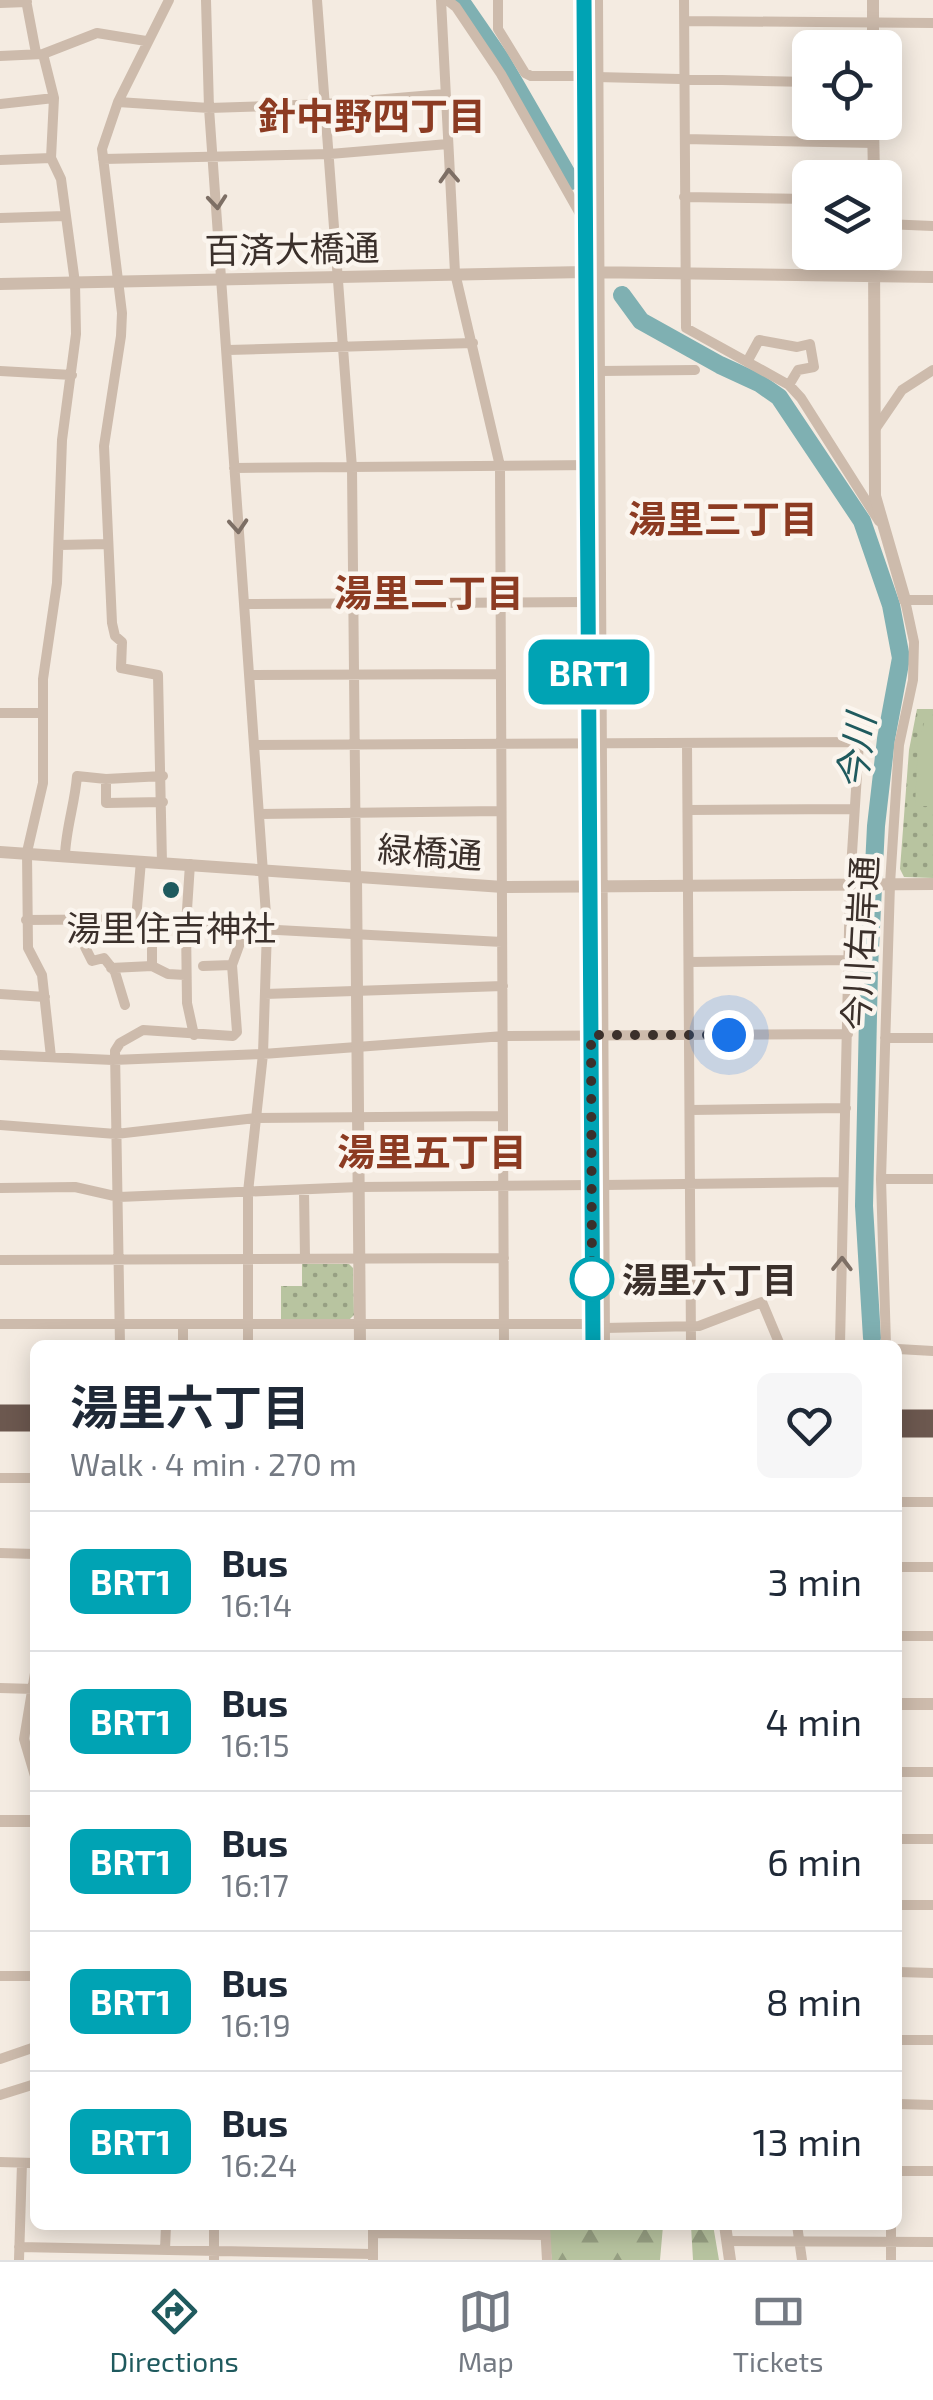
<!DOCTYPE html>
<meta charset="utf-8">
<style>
:root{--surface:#fff;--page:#f6f6f7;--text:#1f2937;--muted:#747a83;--line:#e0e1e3;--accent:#1f5a5e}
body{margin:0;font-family:"Exo 2","Noto Sans JP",sans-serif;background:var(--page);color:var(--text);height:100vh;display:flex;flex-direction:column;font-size:38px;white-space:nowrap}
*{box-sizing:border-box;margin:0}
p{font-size:32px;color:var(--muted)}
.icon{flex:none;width:55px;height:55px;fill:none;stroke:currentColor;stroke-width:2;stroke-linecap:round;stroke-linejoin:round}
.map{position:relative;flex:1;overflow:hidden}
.side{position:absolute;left:30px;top:1340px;width:872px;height:890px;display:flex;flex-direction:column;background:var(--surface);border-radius:15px;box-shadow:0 5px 25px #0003}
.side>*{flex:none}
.badge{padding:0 20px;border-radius:15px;font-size:35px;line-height:65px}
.buttons{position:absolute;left:792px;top:30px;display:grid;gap:20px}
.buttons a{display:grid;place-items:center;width:110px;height:110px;border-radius:15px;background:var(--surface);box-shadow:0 5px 25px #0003;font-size:50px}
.you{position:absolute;width:50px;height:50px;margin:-25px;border:8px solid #fff;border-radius:50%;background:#1a73e8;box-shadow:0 0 0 15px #1a73e833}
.map>.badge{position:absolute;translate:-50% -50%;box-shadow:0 0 0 5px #fff}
.round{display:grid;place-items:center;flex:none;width:105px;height:105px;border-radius:15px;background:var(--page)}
.summary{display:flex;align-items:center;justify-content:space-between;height:170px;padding:0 40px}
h1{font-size:48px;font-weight:700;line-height:75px}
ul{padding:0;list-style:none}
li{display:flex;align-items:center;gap:30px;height:140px;padding:0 40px;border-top:2px solid var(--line)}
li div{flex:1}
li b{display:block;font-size:38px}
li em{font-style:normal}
li .badge{min-width:110px;font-weight:700;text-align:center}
.tab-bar{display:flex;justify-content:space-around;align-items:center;height:140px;border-top:2px solid var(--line);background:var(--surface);font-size:28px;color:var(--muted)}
.tab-bar a{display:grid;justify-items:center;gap:5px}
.tab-bar .active{color:var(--accent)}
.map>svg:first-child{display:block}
</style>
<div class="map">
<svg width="933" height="2260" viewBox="0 0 933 2260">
<defs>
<pattern id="forest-firs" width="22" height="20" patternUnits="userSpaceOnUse" patternTransform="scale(2.5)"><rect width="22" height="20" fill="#b8c4a0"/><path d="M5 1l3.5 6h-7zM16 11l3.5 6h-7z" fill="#97a083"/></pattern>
<pattern id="park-dots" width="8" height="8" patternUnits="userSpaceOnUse" patternTransform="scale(2.5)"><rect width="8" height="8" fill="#b8c4a0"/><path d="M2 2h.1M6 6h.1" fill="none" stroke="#97a083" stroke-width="1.8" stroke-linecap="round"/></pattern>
</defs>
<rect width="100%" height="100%" fill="#f4ebe1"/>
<path fill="url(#forest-firs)" d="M547 2225H713L719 2260H693L691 2226H663L660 2260H552Z"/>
<path fill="url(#park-dots)" d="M917 709H933V878L904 877 900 869 909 750Z
M302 1264H349L353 1268 354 1315 350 1319H281V1286H302Z"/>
<path fill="#b8c4a0" d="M926 716H933V806H915L918 745Z"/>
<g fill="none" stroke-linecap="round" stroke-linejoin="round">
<path stroke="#7fb0b2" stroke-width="18" d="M460 0 500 58 571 181
M622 295 641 321 720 365 759 383 779 397 862 521 891 605 901 658 886 739 876 826 869 968 864 1206 872 1338"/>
<path stroke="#cdbbac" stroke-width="10" d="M26 0 36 53
M206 0 209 108 267 929 263 1054 248 1192V1345
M317 0 352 468 356 876
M441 0 455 273 500 466 504 1345
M447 0 456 7 501 74 583 219
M498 0V29L525 73 531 76H584
M684 0 686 328 789 385 801 398 879 521
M0 3 27 2
M685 21 933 23
M43 54 54 98 51 158 61 179 75 283 76 334 62 440 57 583 43 679V783L27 852 28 948 42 975 51 1057
M0 56 43 54 97 33 146 41
M596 77 810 82
M118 102 209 108 326 104 445 94
M0 104 54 98
M685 139 874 143
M103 159 330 154 448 144
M0 160 51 158
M684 197 810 199
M0 218 65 216
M885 224 933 226
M228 350 473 343
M747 362 759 340 797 347 810 344 814 367 798 370 789 385
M0 371 72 375
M601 371 695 370
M876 428 902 390 933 370
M234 468 594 465
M59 545 107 544
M244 604 588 602
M250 675 501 674
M0 713H43
M687 743 691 1345
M254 745 859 742 850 885 840 1345
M106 779V803L163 802
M688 810 854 809
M259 814 501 811
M65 855C66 828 75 803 77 776L106 779 163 776
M162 863 158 675 121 668 122 642 115 636 112 623 104 446 121 336 122 313 102 149 118 102 169 0
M83 918 85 947 92 961 104 958 115 972 125 1005
M136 919 141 861
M152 919 186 925 190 864
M26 920 152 919V966
M690 962 850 960
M203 966 232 965
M111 968 152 966 168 974 185 975
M0 994 45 997
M265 994 503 986
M194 1035 187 1003 186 925 502 942
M885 1038H933
M0 1055 113 1060 263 1054 504 1036 848 1034
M691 1110 846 1108
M0 1125 116 1134 256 1118 503 1116
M881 1179H933
M604 1185 843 1182
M0 1188 75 1187 119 1197 359 1187 591 1185
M304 1190 305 1259
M0 1260 504 1258
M0 1324H593
M604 1328 699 1326 762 1302 780 1345
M120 1345 115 1051 120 1043 143 1030 233 1036 237 1032 232 965 240 943 241 928
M183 1345V1324
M886 1345 881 1179 890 884 899 745 913 680 914 642 905 600H933
M898 1349 933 1351
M0 1478H35
M898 1502H933
M0 1553 35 1554
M898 1567H933
M898 1636H933
M35 1673 24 1739 35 1776
M0 1688 34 1689
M898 1772H933
M898 1839H933
M898 1905H933
M898 1972 933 1973
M0 1976H35
M898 2040H933
M0 2059 35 2047
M0 2095 35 2084
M898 2104 933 2105
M0 2162 35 2163
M898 2171H933
M545 2225 547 2260
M797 2225 802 2260
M891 2225V2260
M373 2233 544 2235
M727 2241 933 2242
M19 2247 373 2254
M165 2250 166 2225
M373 2259V2225
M19 2260 22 2163
M214 2260V2225"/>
<path stroke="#cdbbac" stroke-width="12" d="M584 0 593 1345
M597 0 604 1345
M873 48V0
M873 122 874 178
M874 252 875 496 905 600
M0 284 585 272 933 277
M0 852 503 887 933 884
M356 876 360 1345
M898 1704H933
M0 1821H35
M725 2225 730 2260"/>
<path stroke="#6c584f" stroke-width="15" d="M0 1412H35
M898 1417H933
M0 1424H35
M898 1430H933"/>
</g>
<defs><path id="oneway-chevron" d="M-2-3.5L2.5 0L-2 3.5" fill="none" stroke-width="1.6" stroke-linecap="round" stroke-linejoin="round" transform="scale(2.5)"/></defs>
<g stroke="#7d6f65">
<use href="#oneway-chevron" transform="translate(449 176) rotate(-93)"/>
<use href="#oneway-chevron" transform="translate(217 202) rotate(85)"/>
<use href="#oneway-chevron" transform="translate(238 526) rotate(86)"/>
<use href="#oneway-chevron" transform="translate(842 1264) rotate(-89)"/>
</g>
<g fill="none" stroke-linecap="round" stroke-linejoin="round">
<g stroke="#fff" stroke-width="22">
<path id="line" d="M584 0 593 1345"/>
</g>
<use href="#line" stroke="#00a3b4" stroke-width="15"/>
<path stroke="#3b302b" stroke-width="10" stroke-dasharray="0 18" d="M592 1279 591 1035H729"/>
</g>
<circle fill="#1f5a5e" stroke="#fbf5ee" stroke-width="4" cx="171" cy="890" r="10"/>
<circle fill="#fff" stroke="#00a3b4" stroke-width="5" cx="592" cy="1279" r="20"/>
<g text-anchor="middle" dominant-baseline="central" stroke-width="9" stroke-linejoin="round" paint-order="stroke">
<g font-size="35" fill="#3b302b" stroke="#fbf5ee">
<text transform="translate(292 248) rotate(-1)">百済大橋通</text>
<text transform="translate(430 851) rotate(4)">緑橋通</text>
<text transform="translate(859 943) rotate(-87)">今川右岸通</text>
</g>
<g font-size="35" fill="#3b302b" stroke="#fbf5ee">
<text x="171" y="927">湯里住吉神社</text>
</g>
<g font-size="35" font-weight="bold" fill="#3b302b" stroke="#fbf5ee" text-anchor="start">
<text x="622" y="1279">湯里六丁目</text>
</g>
<g font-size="38" font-weight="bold" fill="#8c3b22" stroke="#fbf5ee">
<text x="372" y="115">針中野四丁目</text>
<text x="723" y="518">湯里三丁目</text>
<text x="429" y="592">湯里二丁目</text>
<text x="432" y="1151">湯里五丁目</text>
</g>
<g font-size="38" font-style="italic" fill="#1f5a5e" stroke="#fbf5ee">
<text transform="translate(855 752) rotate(-82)">今川</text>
</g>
</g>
</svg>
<div class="buttons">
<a><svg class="icon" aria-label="locate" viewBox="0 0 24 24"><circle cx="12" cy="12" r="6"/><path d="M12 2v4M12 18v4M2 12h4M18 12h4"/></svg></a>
<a><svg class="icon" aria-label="layers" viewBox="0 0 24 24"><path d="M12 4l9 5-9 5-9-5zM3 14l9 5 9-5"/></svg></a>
</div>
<div class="you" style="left:729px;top:1035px"></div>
<b class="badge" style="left:589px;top:672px;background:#00a3b4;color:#fff">BRT1</b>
<section class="side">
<div class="summary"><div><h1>湯里六丁目</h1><p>Walk · 4 min · 270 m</p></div><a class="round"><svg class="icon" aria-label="heart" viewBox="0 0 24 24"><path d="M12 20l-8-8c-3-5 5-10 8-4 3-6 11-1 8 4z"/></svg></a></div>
<ul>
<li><span class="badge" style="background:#00a3b4;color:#fff">BRT1</span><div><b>Bus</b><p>16:14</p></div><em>3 min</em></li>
<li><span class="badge" style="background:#00a3b4;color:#fff">BRT1</span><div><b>Bus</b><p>16:15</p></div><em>4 min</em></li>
<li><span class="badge" style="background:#00a3b4;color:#fff">BRT1</span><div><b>Bus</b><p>16:17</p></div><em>6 min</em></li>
<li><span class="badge" style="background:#00a3b4;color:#fff">BRT1</span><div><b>Bus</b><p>16:19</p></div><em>8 min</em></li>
<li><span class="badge" style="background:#00a3b4;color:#fff">BRT1</span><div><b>Bus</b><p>16:24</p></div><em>13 min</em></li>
</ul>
</section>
</div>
<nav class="tab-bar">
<a class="active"><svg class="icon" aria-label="directions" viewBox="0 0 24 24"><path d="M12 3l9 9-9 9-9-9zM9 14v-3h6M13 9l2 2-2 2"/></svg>Directions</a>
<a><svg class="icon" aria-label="map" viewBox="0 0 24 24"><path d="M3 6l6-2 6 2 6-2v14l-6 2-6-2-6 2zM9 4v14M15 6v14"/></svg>Map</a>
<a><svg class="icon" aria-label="tickets" viewBox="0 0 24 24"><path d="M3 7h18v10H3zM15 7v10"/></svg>Tickets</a>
</nav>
